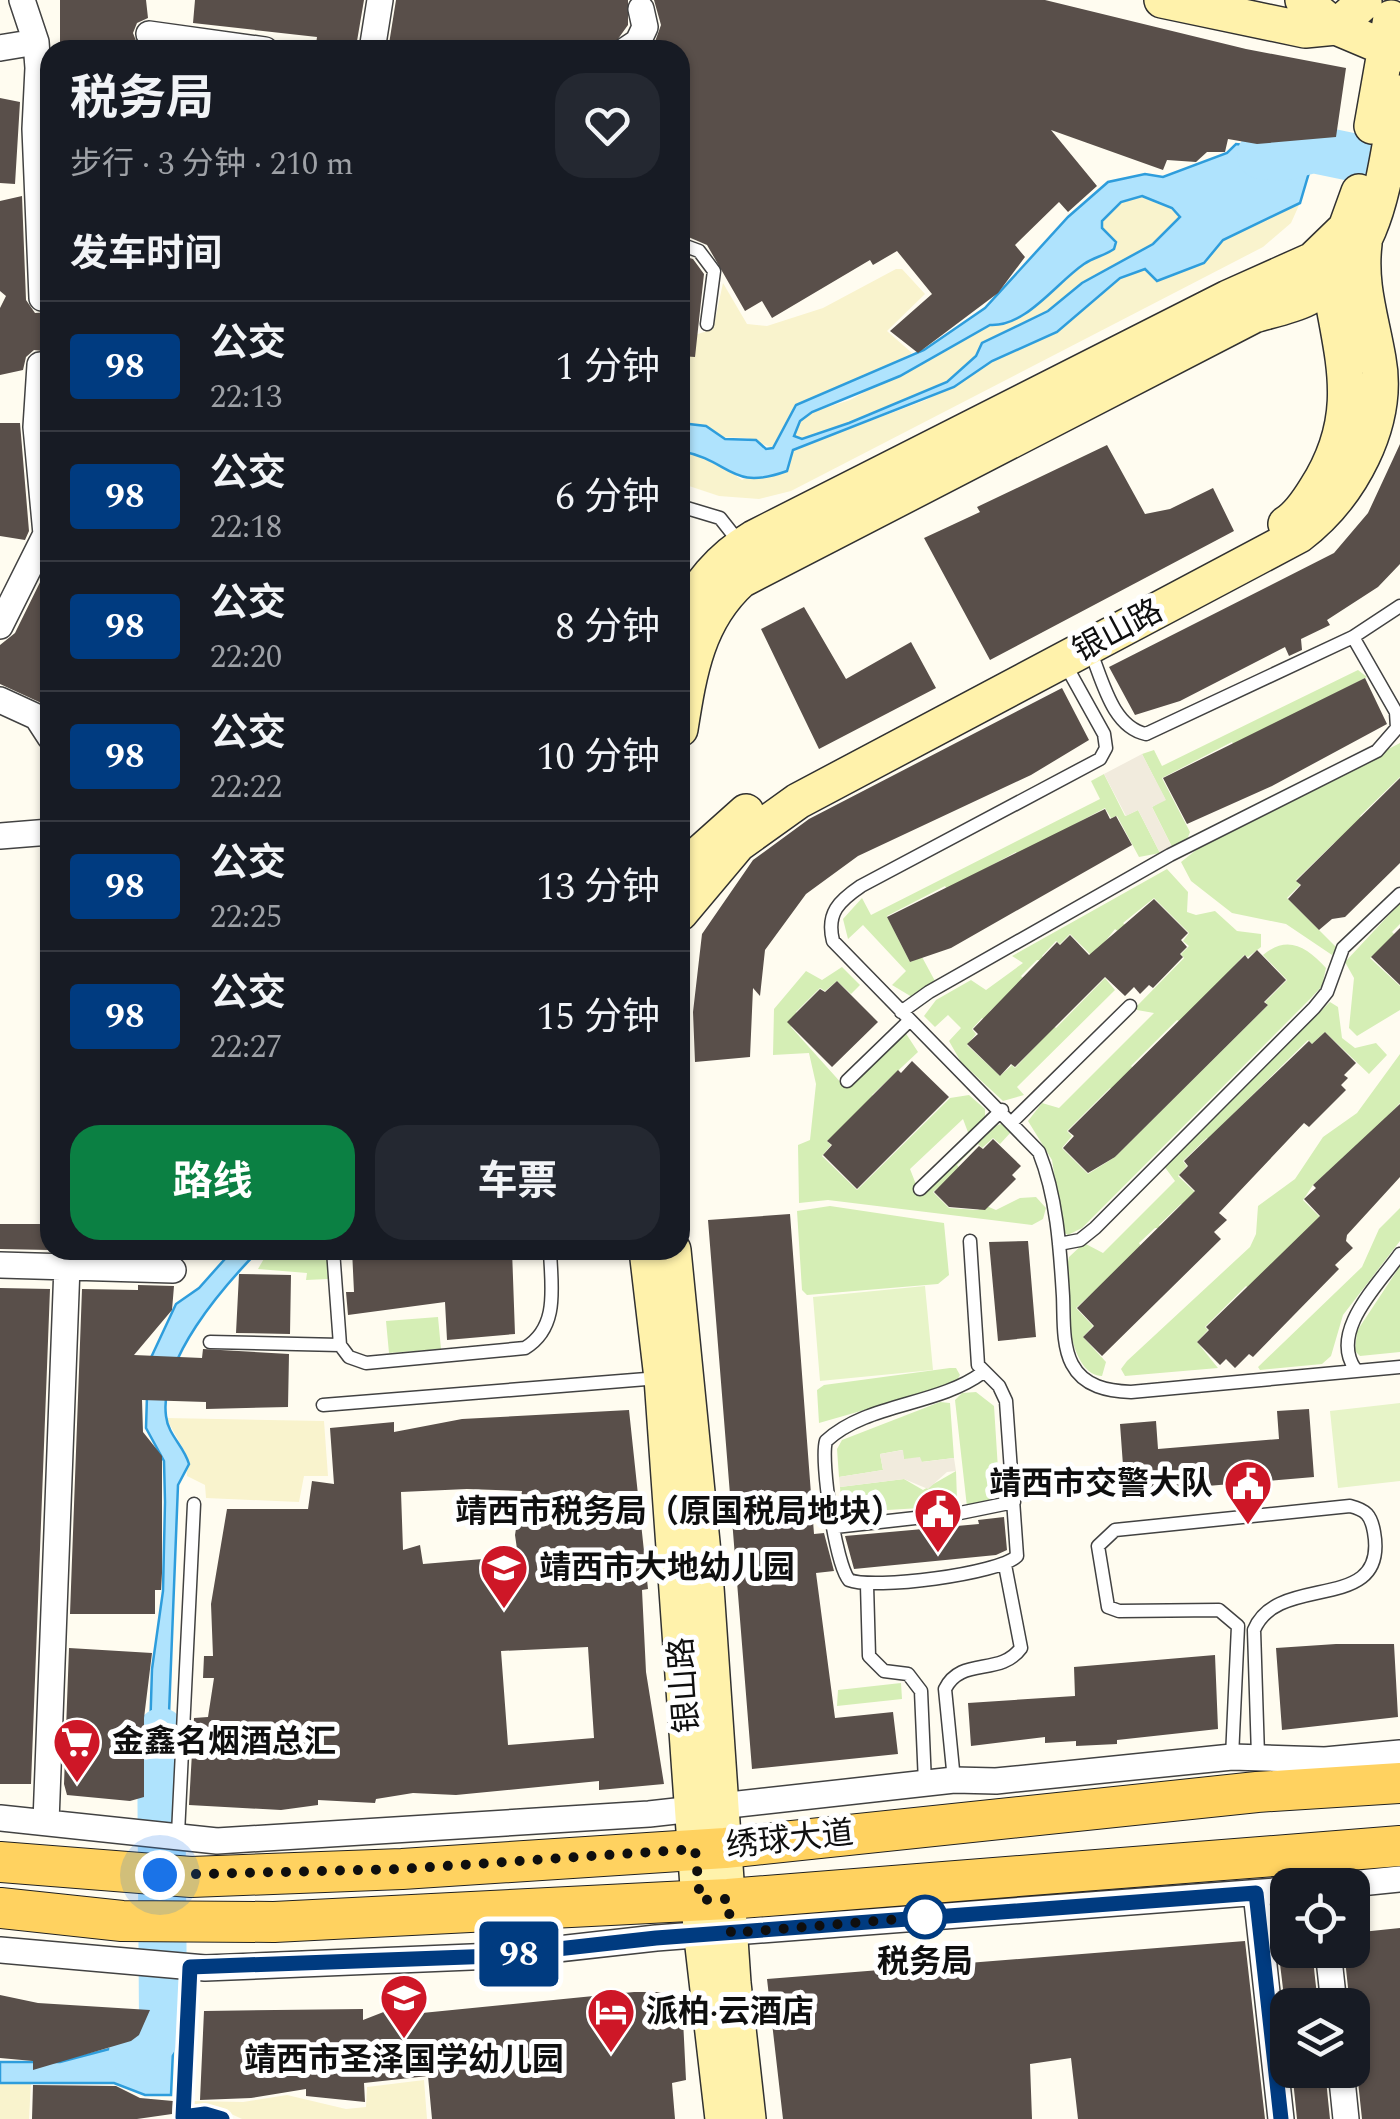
<!DOCTYPE html>
<html lang="zh">
<meta charset="utf-8">
<style>
:root{--surface:#171b24;--page:#242831;--text:#f1f3f6;--muted:#9ea1a6;--line:#363941;--accent:#0b8043}
body{margin:0;font-family:Spectral,"Noto Sans SC",serif;background:var(--page);color:var(--text);height:100vh;display:flex;flex-direction:column;font-size:38px;white-space:nowrap}
*{box-sizing:border-box;margin:0}
p{font-size:32px;color:var(--muted)}
.icon{flex:none;width:55px;height:55px;fill:none;stroke:currentColor;stroke-width:2;stroke-linecap:round;stroke-linejoin:round}
.map{position:relative;flex:1;overflow:hidden}
.side{position:absolute;left:40px;top:40px;width:650px;height:1220px;display:flex;flex-direction:column;background:var(--surface);border-radius:30px;box-shadow:0 2px 8px #0004}
.side>*{flex:none}
.badge{padding:0 20px;border-radius:8px;font-size:35px;line-height:65px}
.buttons{position:absolute;left:1270px;top:1868px;display:grid;gap:20px}
.buttons a{display:grid;place-items:center;width:100px;height:100px;border-radius:20px;background:var(--surface);box-shadow:0 2px 8px #0004;font-size:50px}
.you{position:absolute;width:50px;height:50px;margin:-25px;border:8px solid #fff;border-radius:50%;background:#1a73e8;box-shadow:0 0 0 15px #1a73e833}
.map>.badge{position:absolute;translate:-50% -50%;box-shadow:0 0 0 5px #fff}
h2{padding:0 30px;font-size:38px;line-height:90px}
.round{display:grid;place-items:center;flex:none;width:105px;height:105px;border-radius:30px;background:var(--page)}
.summary{display:flex;align-items:center;justify-content:space-between;height:170px;padding:0 30px}
h1{font-size:48px;font-weight:700;line-height:75px}
.cta{display:flex;gap:20px;margin-top:auto;padding:20px 30px}
.cta a{flex:1;height:115px;border-radius:30px;background:var(--accent);color:#fff;font-size:40px;font-weight:700;line-height:115px;text-align:center}
.cta a+a{background:var(--page);color:var(--text)}
ul{padding:0;list-style:none}
li{display:flex;align-items:center;gap:30px;height:130px;padding:0 30px;border-top:2px solid var(--line)}
li div{flex:1}
li b{display:block;font-size:38px}
li em{font-style:normal}
li .badge{min-width:110px;font-weight:700;text-align:center}
.map>svg:first-child{display:block}
</style>
<div class="map">
<svg width="1400" height="2119" viewBox="0 0 1400 2119">
<rect width="100%" height="100%" fill="#fffcf0"/>
<path fill="#f9f3cd" d="M1142 196 1172 208 1180 217 1153 244 1082 283 1048 311 982 343 976 356 947 382 849 423 802 439 794 436 800 421 812 412 850 400 990 325 1022 315 1085 263 1103 256 1112 237 1102 228V220L1121 202Z
M1300 203 1291 223 1263 247 791 491 759 499 719 496 680 483V451L717 462 742 480 788 458 793 450 926 400 992 362 1057 332 1120 278 1135 271 1204 263 1223 240Z
M896 269H902L925 294 887 331 912 353 860 381 824 392 773 448 747 438 718 437 706 426 680 423V340L713 329 723 283 747 324 767 326 823 308Z
M166 1418 324 1421 328 1476H304L299 1502 206 1498 205 1485 187 1476 185 1452Z
M424 2080 427 2119H242L225 2111 196 2109 191 2101 243 2102 287 2095 346 2109 366 2107 367 2087Z
M31 2082 29 2119H0V2083Z"/>
<path fill="#d5eeb5" d="M1358 670 1367 677 1237 743 1242 761 1232 742 1162 778 1190 832 1187 840 1172 847 1152 807 1165 799 1142 754 1154 750 1162 766Z
M1400 743V777L1360 816 1365 822 1334 843 1296 880 1300 885 1287 898 1337 948 1332 955 1286 924 1232 913 1191 881 1181 862 1200 847Z
M1104 774 1125 816 1138 810 1160 853 1139 857 1117 816 1111 818 1105 808 1031 848 1025 867 1016 852 959 883 956 905 945 886 887 916 910 962 922 957 935 981 912 997 892 985 906 971 863 925 848 939 843 919 862 898 871 915 1100 799 1091 781Z
M1167 869 1188 892 1187 912 1196 915 1215 911 1237 931 1261 934V947L1248 957 1244 955 1183 1023 1177 1020 1131 1066 1135 1070 1115 1091 1110 1088 1067 1131 1072 1136 1062 1148 1088 1174 1115 1157 1268 1005 1265 1002 1287 980 1263 955C1287 935 1306 946 1326 968L1322 986 1311 998 1082 1228 1068 1235 1063 1232 1052 1160 1028 1121 1042 1103 1059 1108 1154 1013 1137 1010V1006L1184 958 1181 954 1189 946 1183 941 1189 933 1154 898 1123 923 1126 926 1119 932 1115 929 1093 957 1070 934 1060 944 1056 941 1042 956 1045 960H1037L1021 976 1025 980 990 1011 986 1021 982 1018 972 1029 976 1034 967 1045 1000 1076 1012 1065 1015 1068 1053 1028 1038 1012 1056 1028 1105 978 1115 990 1017 1087 1024 1095 1003 1101 961 1062 949 1041 961 1028 948 1015 935 1027 924 1016 936 1000 971 980 986 990 1023 963 1012 956Z
M1400 903V924L1392 932 1396 936 1370 958 1400 986V1010L1357 1036 1349 1028 1354 978 1345 962Z
M842 967 860 985 851 994 837 981 825 991 820 988 796 1012 800 1017 791 1027 843 1085 905 1032 918 1052 872 1095 877 1100 827 1141 831 1145 822 1156 857 1190 950 1098 969 1095 985 1109V1119L969 1135 963 1119 910 1169 917 1187 986 1129 1004 1123 1012 1131 1000 1144 993 1138 982 1148 978 1144 957 1165 961 1170 933 1192 949 1208 978 1210 984 1205 996 1210 1020 1198 1036 1197 1046 1208 1043 1219 1032 1225 828 1200 799 1203 798 1145 810 1140 816 1084 809 1053 773 1055 774 1009 806 971 822 980Z
M1330 1002 1338 1007 1342 1038 1355 1048 1376 1043 1387 1055 1369 1074 1325 1032 1312 1044 1308 1040 1214 1133 1211 1142 1207 1138 1183 1161 1187 1166 1178 1176 1198 1195 1186 1207 1181 1204 1159 1225 1162 1228H1155L1139 1243 1142 1248 1076 1308 1093 1326 1083 1337 1106 1362 1102 1376C1066 1375 1062 1284 1069 1257L1084 1243 1103 1253 1175 1181 1164 1166Z
M1400 1054V1103L1388 1116V1140L1375 1128 1313 1185 1303 1200 1324 1221 1311 1225 1251 1290 1246 1286 1205 1327 1208 1330 1197 1342 1218 1368 1125 1376 1121 1369 1127 1361 1250 1247 1256 1234 1258 1206 1295 1179 1323 1137 1357 1113Z
M830 1206 944 1223 949 1275 938 1284 807 1295 802 1290 797 1211Z
M1400 1208V1241L1343 1315 1331 1356 1322 1364 1260 1370 1258 1367 1362 1267 1379 1229Z
M269 1250H327L328 1279 306 1280 307 1273 258 1269Z
M1400 1266V1352L1360 1356 1355 1351 1357 1331Z
M438 1317 441 1349 389 1353 386 1321Z
M950 1368H956L960 1375 955 1384 819 1423 817 1390 824 1385Z
M976 1392 994 1406 999 1485 992 1499 967 1507 955 1400 962 1393Z
M940 1402 950 1403 954 1458 921 1462 904 1459 902 1450 880 1454 883 1470 839 1477 837 1449 842 1440Z
M956 1471 957 1499 953 1506 855 1512 841 1500 840 1487 904 1479 923 1490Z
M901 1683 902 1699 837 1706 838 1690Z"/>
<path fill="#e7f4c8" d="M925 1286 933 1370 820 1381 813 1297Z
M1400 1403V1481L1338 1488 1330 1411Z"/>
<path fill="#f1ebdd" d="M1142 754 1166 800 1152 807 1172 847 1160 853 1138 810 1126 816 1104 774Z
M903 1450 904 1459 920 1457 922 1462 954 1458 956 1471 947 1472 928 1489 904 1479 840 1487 839 1477 883 1470 880 1454Z"/>
<path fill="#afe3fd" stroke="#2e9ddc" stroke-width="2.5" fill-rule="evenodd" d="M1313 139 1338 141 1311 166 1300 203 1223 240 1204 263 1157 281 1145 269 1120 278 1057 332 992 361 954 387 793 450 787 471C729 492 732 460 680 451V423L706 426 725 439 756 440 766 449 773 448 796 405 924 350 985 308 1068 217 1108 182 1145 174 1163 177 1227 153 1236 144 1255 146ZM1142 196 1172 208 1180 217 1153 244 1082 283 1048 311 982 343 976 356 947 382 849 423 802 439 794 436 800 421 812 412 900 376 990 325C1026 327 1056 283 1084 264 1094 257 1104 256 1114 249L1116 242 1102 228V221L1121 202Z
M233 1250H259C222 1288 159 1360 166 1416 168 1435 184 1446 189 1464L178 1485 166 1790 162 1798H148L152 1669 163 1591 165 1502 164 1461 146 1428 148 1364 176 1304 199 1288Z
M141 2000H169L175 2007 171 2095H145L114 2083H0V2062H60L132 2043 141 2036 149 2017Z"/>
<g fill="none" stroke-linecap="round" stroke-linejoin="round">
<path stroke="#afe3fd" stroke-width="48" d="M1261 155 1282 157 1313 149 1400 167
M133 2052 153 2040 163 2020 161 1732"/>
</g>
<path fill="#594f4a" fill-rule="evenodd" d="M60 0H146L148 18 137 23 133 33 138 46 146 50H60Z
M195 0H364L356 47 316 44 317 37 193 23Z
M396 0H628V25L610 50H388Z
M654 0H1045L1246 49 1346 68 1336 137 1257 144 1228 139 1225 152H1207L1196 162 1167 160 1163 170 1051 130 1097 186 1068 212 1059 202 1015 245 1025 257 998 293 918 353 890 331 932 294 897 251 873 265 870 260 772 318 762 301 745 311 707 245 686 236 687 225 680 226V50H652L661 25Z
M0 98 20 102 15 184 0 183Z
M22 196 26 300 35 313 50 312V352L34 350 26 357 23 370 0 375V308L6 296 0 291V201Z
M683 256 693 259 704 274 695 357 680 356Z
M0 423H20L29 531 25 540 0 536Z
M1400 444V564L1378 587 1327 620 1330 625 1301 639 1302 650 1289 656 1285 647 1180 701 1135 715 1109 667 1334 553 1368 513Z
M1107 445 1145 514 1170 509 1213 488 1234 531 990 660 924 538 980 512 977 507Z
M50 562V707L0 684V645L15 633Z
M804 607 846 679 911 642 936 688 819 749 761 629Z
M1365 678 1387 724 1272 786 1187 824 1163 778Z
M1062 688 1089 740 1031 775 858 856 806 894 765 950 760 996 753 988 750 1057 695 1062 693 1012 702 934 753 860 809 819Z
M1400 778V863L1345 917 1332 919 1319 930 1288 899 1301 885 1296 881Z
M1105 809 1110 819 1116 816 1132 845 951 948 910 962 887 917Z
M1154 899 1188 933 1181 940 1187 947 1180 954 1183 957 1153 988 1149 985 1140 994 1134 987 1125 996 1105 977 1015 1067 1011 1064 1000 1076 967 1044 978 1034 973 1029 1057 942 1060 945 1070 935 1089 955Z
M1400 928V985L1371 957Z
M1257 950 1286 980 1264 1002 1268 1005 1115 1157 1088 1173 1063 1148 1074 1136 1068 1131 1245 955 1248 959Z
M837 981 878 1022 832 1067 787 1022 820 989 825 992Z
M1325 1032 1356 1063 1344 1075 1348 1078 1341 1085 1346 1090 1309 1127 1304 1123 1219 1213 1227 1220 1214 1232 1221 1239 1102 1356 1083 1337 1094 1326 1077 1308 1195 1191 1179 1175 1188 1166 1184 1161 1309 1041 1312 1044Z
M912 1061 949 1097 857 1189 823 1155 832 1145 827 1141 898 1070 901 1073Z
M1400 1104V1177L1347 1235 1346 1241 1353 1248 1335 1265 1339 1269 1253 1357 1249 1354 1235 1368 1226 1359 1220 1365 1197 1342 1209 1330 1206 1327 1320 1216 1304 1199 1316 1188 1313 1185Z
M993 1139 1021 1166 1012 1175 1016 1179 985 1210 949 1207 934 1192 979 1146 983 1149Z
M790 1214 814 1534 824 1533 834 1571 816 1573 835 1718 893 1712 898 1754 752 1769 708 1220Z
M0 1224H50V1250L0 1249Z
M1028 1241 1036 1337 998 1341 989 1242Z
M352 1250H512L515 1334 447 1340 445 1302 348 1315 346 1292H354Z
M239 1274 291 1275 290 1334 236 1333Z
M138 1285 174 1286 172 1310 134 1355 202 1358 203 1349 289 1354 288 1407 206 1409V1402L142 1400 143 1432 162 1456V1573L161 1590H155V1614H70L82 1289 138 1290Z
M0 1288 50 1289 31 1784H0Z
M1309 1409 1314 1477 1125 1493 1120 1424 1156 1421 1158 1449 1279 1439 1277 1411Z
M629 1410 648 1589 642 1590 646 1672 664 1784 599 1790V1781L456 1795 413 1793 376 1799 375 1803 318 1800V1805L281 1810 189 1805 194 1718 208 1717 214 1678H203L204 1656H213L211 1604 227 1509H308L312 1481 334 1484 330 1428 394 1422V1432L462 1419ZM467 1489 522 1491 515 1535 518 1556 423 1564 420 1545 403 1550 401 1492ZM588 1647 594 1738 508 1745 501 1651Z
M1004 1517 1007 1550 996 1555 854 1569 845 1536 979 1524 978 1520Z
M1336 1644H1394L1398 1717 1282 1730 1276 1648Z
M69 1648 152 1653 144 1718V1797L130 1801 67 1795 64 1784Z
M1215 1655 1218 1729 1117 1740V1744L1076 1746V1741L1045 1743V1737L971 1746 968 1703 1075 1696 1074 1667Z
M1400 1928V2119H1362L1344 1950H1352V1933Z
M1288 1938V1950H1312L1318 2005H1288V2030L1277 1939Z
M1245 1941 1265 2119H1078L1071 2058 1030 2064 1032 2119H783L767 1979Z
M634 1992H658L682 1999 686 2080 672 2083 675 2119H432L428 2076 364 2083 365 2102 306 2096V2089L251 2098 200 2100 204 2011 363 2009V2020L399 2006 412 2014Z
M0 1995 38 2003 150 2010 139 2035 131 2041 33 2070V2061L0 2058Z
M1292 2070H1325L1330 2119H1297Z
M33 2085 116 2086 140 2098 173 2101 172 2114 137 2119H32Z"/>
<g fill="none" stroke-linecap="round" stroke-linejoin="round">
<g stroke="#424242" stroke-width="15">
<path id="service" d="M680 244 699 251 714 271 707 324
M680 506 720 518 739 542
M1089 648C1102 677 1111 727 1146 734L1353 637 1400 606
M1064 662 1104 734 1106 748 1100 759 861 886C839 901 826 913 833 941L1039 1152C1057 1197 1060 1248 1063 1296 1064 1317 1062 1345 1072 1364 1084 1387 1108 1391 1131 1392L1400 1367
M901 1012 929 992 1170 855 1377 751 1397 728 1396 712 1353 637
M847 1081 909 1021
M1013 1121 1130 1006
M920 1189 1002 1110
M970 1241 978 1365 999 1386 1006 1401 1017 1556C999 1574 873 1590 849 1580 836 1565 820 1461 826 1441 867 1403 937 1406 982 1373
M1059 1244 1080 1240 1095 1228 1314 1008 1327 992 1343 948 1400 894
M333 1250 340 1345 349 1357 366 1363 525 1348C560 1327 551 1285 550 1250
M210 1342 340 1345
M1355 1369C1329 1331 1379 1284 1400 1254
M323 1405 659 1378
M835 1527 960 1513 1014 1502
M867 1585 869 1656 884 1671 908 1674 921 1691 925 1783
M1232 1757 1238 1626 1219 1610 1119 1611 1108 1607 1098 1546 1115 1530 1350 1506C1366 1510 1371 1515 1374 1532 1389 1616 1278 1571 1254 1630L1258 1756
M954 1780 945 1689C961 1656 1000 1677 1021 1648L1005 1565
M178 1834 194 1504
M183 2117 205 2114 222 2119
M182 2119 189 1967"/>
</g>
<g stroke="#424242" stroke-width="28">
<path id="minor" d="M22 0 36 42 38 68 35 129 42 298
M149 34 265 50
M0 48 36 42
M372 50 380 0
M626 50 638 42 645 27 641 9
M0 626 46 534 36 427 40 365
M0 700 37 717 50 737
M0 836 50 832
M0 1265 173 1270
M0 1818 217 1841 649 1814 954 1780 996 1781 1232 1757 1325 1760 1400 1753
M46 1822 67 1266
M1340 1885 1400 1879
M1256 1893 1281 2119
M0 1950 205 1968 495 1956 656 1938 1288 1890
M1328 1950 1334 2005
M1341 2070 1346 2119"/>
</g>
<g stroke="#313131" stroke-width="38">
<path id="secondary" d="M1162 0 1305 30 1336 27 1364 2
M1303 0 1336 27 1400 54
M1372 126 1391 18
M1286 524C1299 516 1308 502 1316 489 1366 411 1340 353 1328 271L1332 261
M680 621C699 585 719 559 754 538L1228 298 1313 260 1346 228 1359 192
M680 729C689 672 697 620 741 580L1254 315C1271 310 1291 306 1307 298 1384 259 1383 168 1400 93
M680 871 746 812
M680 913 738 844 798 801 1299 535C1350 496 1390 424 1378 359 1371 318 1359 285 1364 244
M647 1250 662 1378 701 1929 723 2119
M673 1250 705 1573 733 1983 748 2119"/>
</g>
<g stroke="#202020" stroke-width="42">
<path id="primary" d="M0 1862 191 1877 402 1869 725 1848 1257 1792 1400 1783
M0 1908 122 1921 274 1922 728 1899 1400 1846"/>
</g>
<use href="#service" stroke="#fff" stroke-width="12"/>
<use href="#minor" stroke="#fff" stroke-width="25"/>
<use href="#secondary" stroke="#fff2ab" stroke-width="35"/>
<use href="#primary" stroke="#ffd260" stroke-width="40"/>
</g>
<g fill="none" stroke-linecap="round" stroke-linejoin="round">
<g stroke="#fff" stroke-width="22">
<path id="line" d="M222 2119 205 2114 183 2117 190 1967 495 1956 656 1938 1256 1893 1281 2119"/>
</g>
<use href="#line" stroke="#003b80" stroke-width="15"/>
<path stroke="#0f0f0f" stroke-width="10" stroke-dasharray="0 18" d="M160 1875 402 1869 695 1849 700 1900 728 1899 731 1933 925 1917"/>
</g>
<defs>
<g id="civic-pin" transform="scale(2.5)"><path d="M0 17L-7.5 6A9.5 9.5 0 1 1 7.5 6Z" fill="#ce1727" stroke="#fff"/><path d="M-.6-6.5H3V-4.5H.6V-3L4-1V1h2V6H-6V1h2V-1L-.6-3ZM-1.2 2.5V6h2.4V2.5Z" fill="#fff"/></g>
<g id="school-pin" transform="scale(2.5)"><path d="M0 17L-7.5 6A9.5 9.5 0 1 1 7.5 6Z" fill="#ce1727" stroke="#fff"/><path d="M0-5L7-2L0 1L-7-2ZM-4 1L0 2.5L4 1V4Q0 6-4 4Z" fill="#fff"/></g>
<g id="supermarket-pin" transform="scale(2.5)"><path d="M0 17L-7.5 6A9.5 9.5 0 1 1 7.5 6Z" fill="#ce1727" stroke="#fff"/><path d="M-6-5.5h2.5l.6 2H6L4.5 2H-2.5L-4.4-4H-6ZM-1.5 3.2a1.3 1.3 0 1 0 .1 0ZM3 3.2a1.3 1.3 0 1 0 .1 0Z" fill="#fff"/></g>
<g id="hotel-pin" transform="scale(2.5)"><path d="M0 17L-7.5 6A9.5 9.5 0 1 1 7.5 6Z" fill="#ce1727" stroke="#fff"/><path d="M-6-4.5h1.5V1H6V5H4.5V3h-9V5H-6ZM-4 0a1.8 1.8 0 1 1 3.6 0ZM.5 0V-2.5h3Q6-2.5 6 0Z" fill="#fff"/></g>
</defs>
<g fill-rule="evenodd">
<use href="#civic-pin" x="1248" y="1484"/>
<use href="#civic-pin" x="938" y="1512"/>
<use href="#school-pin" x="504" y="1568"/>
<use href="#supermarket-pin" x="77" y="1742"/>
<use href="#school-pin" x="404" y="1998"/>
<use href="#hotel-pin" x="611" y="2012"/>
</g>
<circle fill="#fff" stroke="#003b80" stroke-width="5" cx="925" cy="1917" r="20"/>
<g text-anchor="middle" dominant-baseline="central" stroke-width="10" stroke-linejoin="round" paint-order="stroke">
<g font-size="32" fill="#0f0f0f" stroke="#fff">
<text transform="translate(1118 631) rotate(-28)">银山路</text>
<text transform="translate(685 1685) rotate(-94)">银山路</text>
<text transform="translate(790 1840) rotate(-6)">绣球大道</text>
</g>
<g font-size="32" font-weight="bold" fill="#0f0f0f" stroke="#fff" text-anchor="start">
<text x="1213" y="1484" text-anchor="end">靖西市交警大队</text>
<text x="903" y="1512" text-anchor="end">靖西市税务局（原国税局地块）</text>
<text x="539" y="1568">靖西市大地幼儿园</text>
<text x="112" y="1742">金鑫名烟酒总汇</text>
<text x="646" y="2012">派柏·云酒店</text>
<text x="404" y="2060" text-anchor="middle">靖西市圣泽国学幼儿园</text>
</g>
<g font-size="32" font-weight="bold" fill="#0f0f0f" stroke="#fff">
<text x="925" y="1962">税务局</text>
</g>
</g>
</svg>
<div class="buttons">
<a><svg class="icon" aria-label="locate" viewBox="0 0 24 24"><circle cx="12" cy="12" r="6"/><path d="M12 2v4M12 18v4M2 12h4M18 12h4"/></svg></a>
<a><svg class="icon" aria-label="layers" viewBox="0 0 24 24"><path d="M12 4l9 5-9 5-9-5zM3 14l9 5 9-5"/></svg></a>
</div>
<div class="you" style="left:160px;top:1875px"></div>
<b class="badge" style="left:519px;top:1954px;background:#003b80;color:#fff">98</b>
<section class="side">
<div class="summary"><div><h1>税务局</h1><p>步行 · 3 分钟 · 210 m</p></div><a class="round"><svg class="icon" aria-label="heart" viewBox="0 0 24 24"><path d="M12 20l-8-8c-3-5 5-10 8-4 3-6 11-1 8 4z"/></svg></a></div>
<h2>发车时间</h2>
<ul>
<li><span class="badge" style="background:#003b80;color:#fff">98</span><div><b>公交</b><p>22:13</p></div><em>1 分钟</em></li>
<li><span class="badge" style="background:#003b80;color:#fff">98</span><div><b>公交</b><p>22:18</p></div><em>6 分钟</em></li>
<li><span class="badge" style="background:#003b80;color:#fff">98</span><div><b>公交</b><p>22:20</p></div><em>8 分钟</em></li>
<li><span class="badge" style="background:#003b80;color:#fff">98</span><div><b>公交</b><p>22:22</p></div><em>10 分钟</em></li>
<li><span class="badge" style="background:#003b80;color:#fff">98</span><div><b>公交</b><p>22:25</p></div><em>13 分钟</em></li>
<li><span class="badge" style="background:#003b80;color:#fff">98</span><div><b>公交</b><p>22:27</p></div><em>15 分钟</em></li>
</ul>
<div class="cta"><a>路线</a><a>车票</a></div>
</section>
</div>
